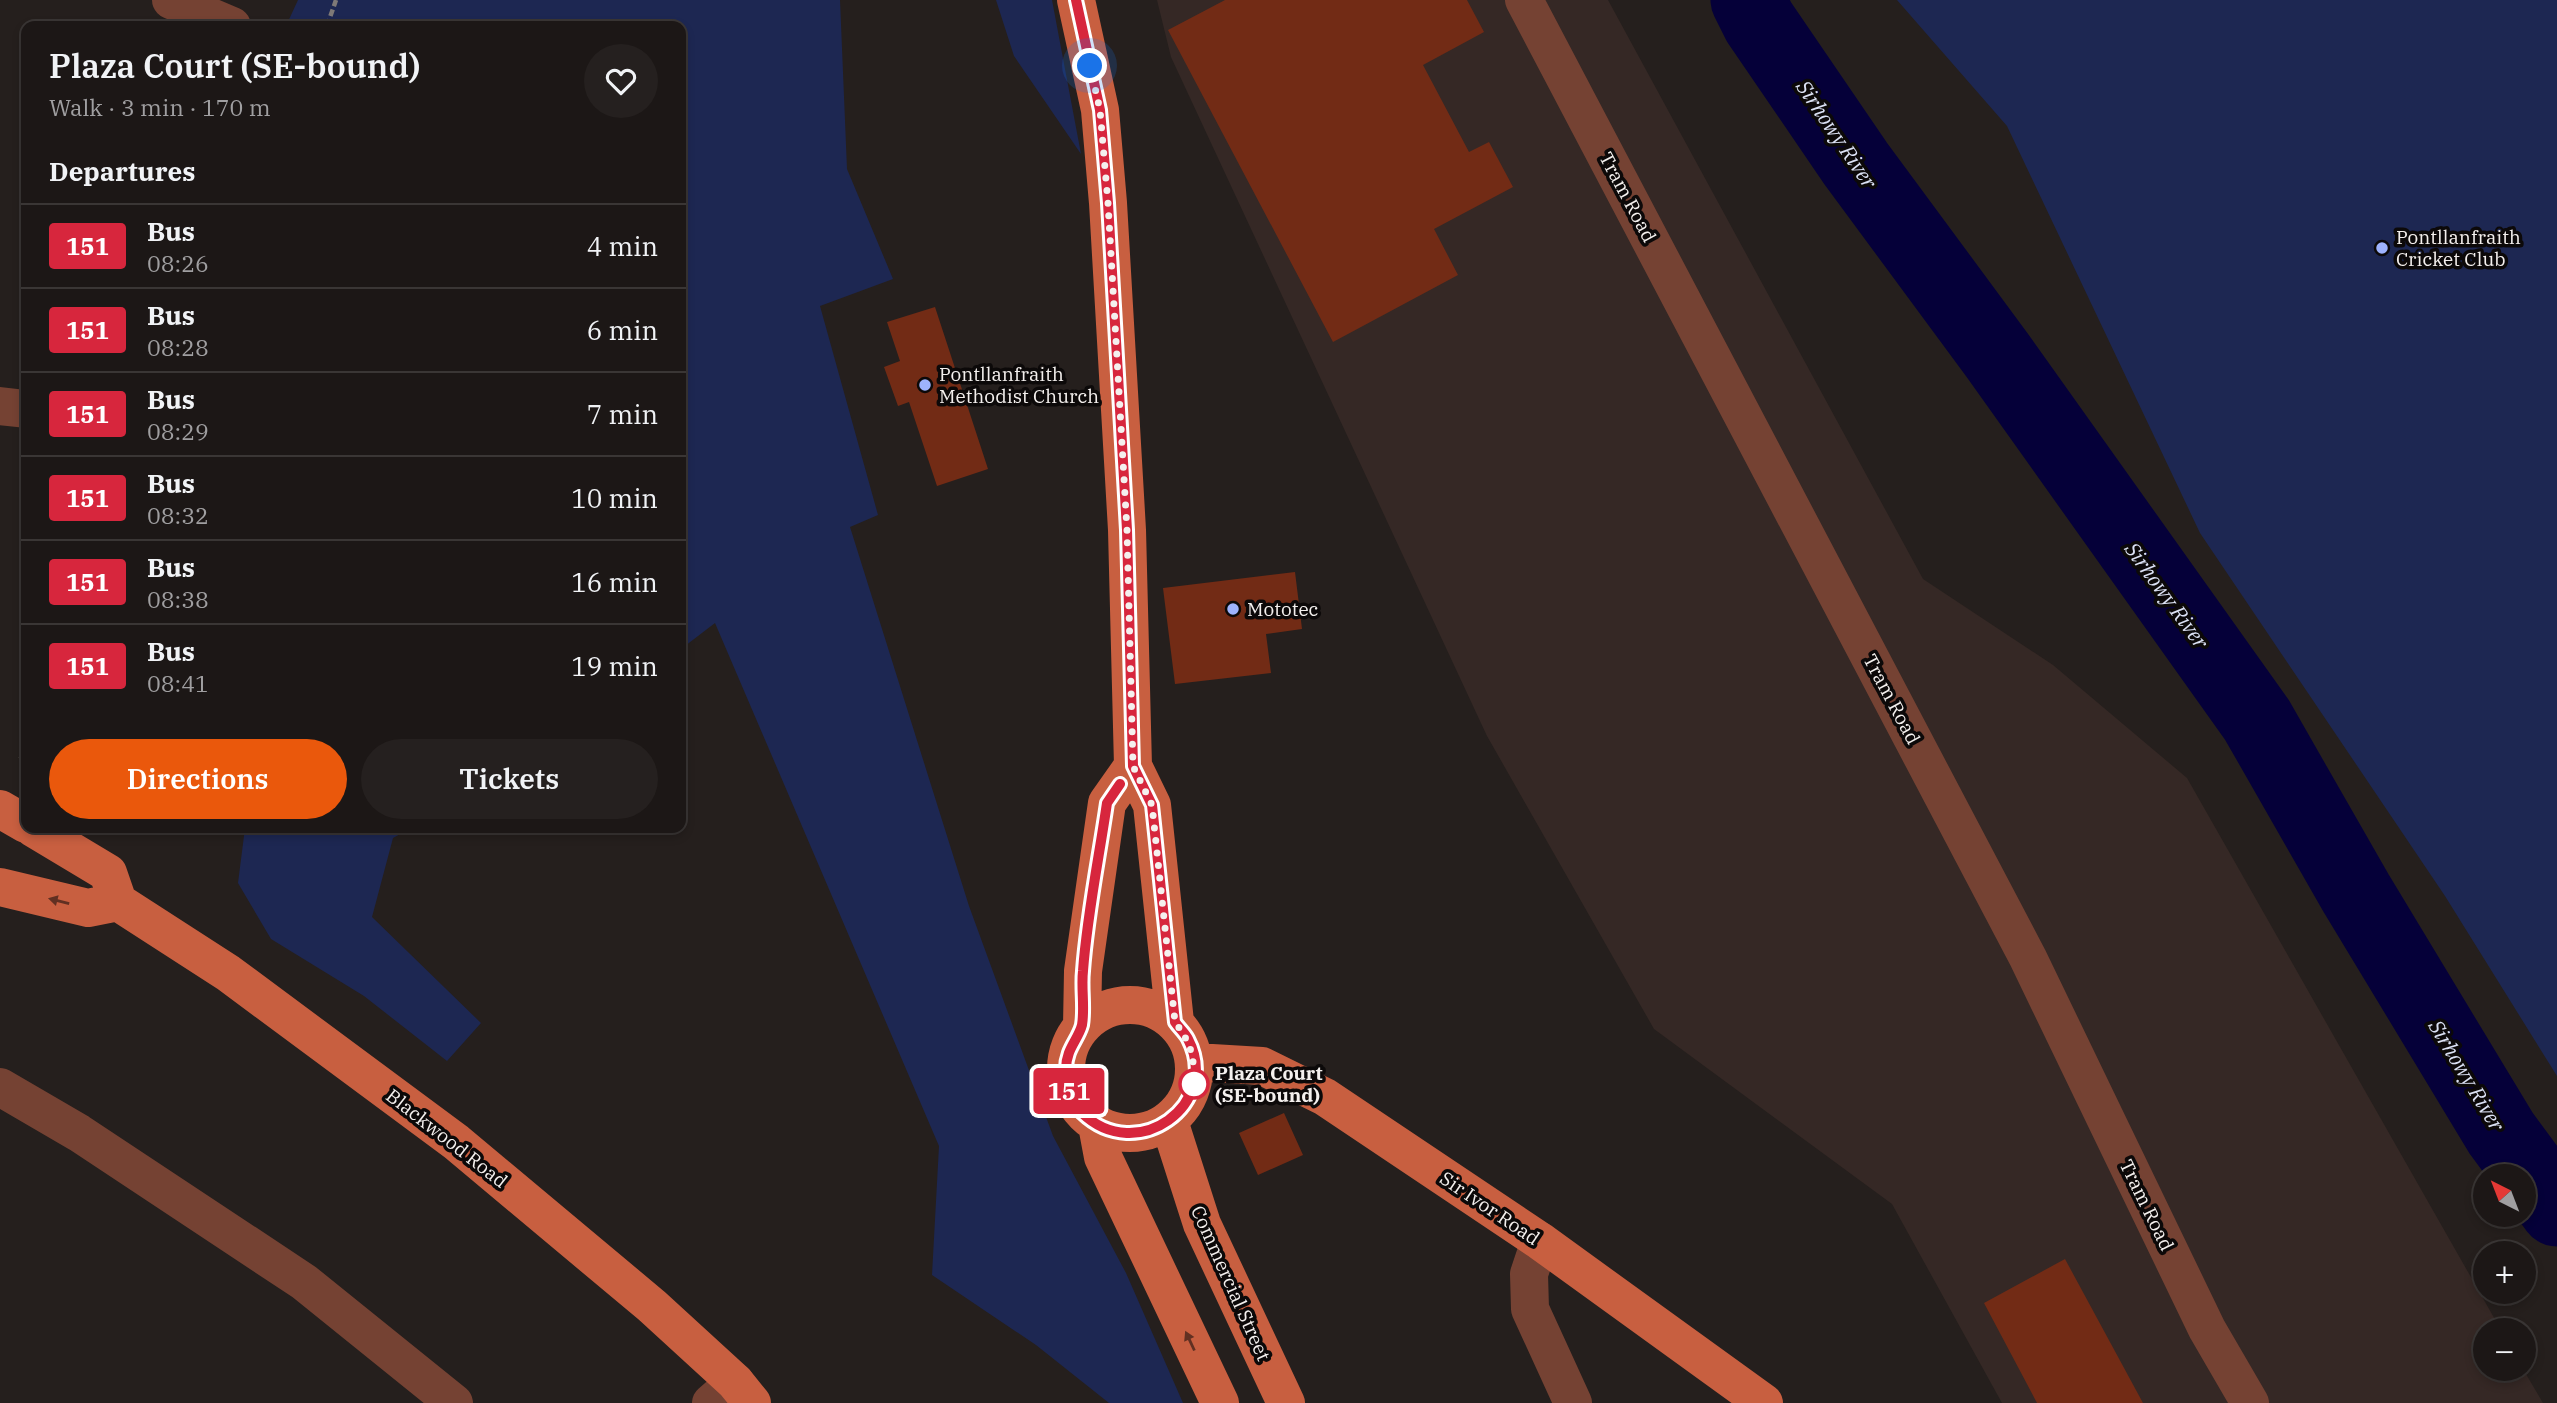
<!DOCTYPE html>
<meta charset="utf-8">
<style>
:root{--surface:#1c1716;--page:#25201f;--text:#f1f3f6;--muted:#a09fa1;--line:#3a3635;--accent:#ea580c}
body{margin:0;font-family:"IBM Plex Serif",serif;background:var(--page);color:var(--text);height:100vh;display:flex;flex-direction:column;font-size:26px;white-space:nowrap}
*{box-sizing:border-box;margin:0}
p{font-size:23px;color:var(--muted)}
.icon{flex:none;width:38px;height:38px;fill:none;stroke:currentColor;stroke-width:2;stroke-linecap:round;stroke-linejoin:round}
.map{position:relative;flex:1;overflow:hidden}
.side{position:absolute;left:21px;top:21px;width:665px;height:812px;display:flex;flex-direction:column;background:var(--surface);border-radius:14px;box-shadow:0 4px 10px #0003,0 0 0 2px var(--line)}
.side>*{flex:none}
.badge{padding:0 14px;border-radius:5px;font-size:24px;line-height:46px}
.needle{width:46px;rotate:318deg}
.fabs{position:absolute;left:2473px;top:1164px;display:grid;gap:14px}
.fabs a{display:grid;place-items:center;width:63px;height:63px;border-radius:50%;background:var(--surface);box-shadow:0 4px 10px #0003,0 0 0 2px var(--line);font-size:35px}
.you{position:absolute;width:35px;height:35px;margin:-18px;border:5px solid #fff;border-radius:50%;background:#1a73e8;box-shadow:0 0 0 10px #1a73e833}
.map>.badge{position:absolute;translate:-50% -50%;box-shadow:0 0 0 4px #fff}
h2{padding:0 28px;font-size:26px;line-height:63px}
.round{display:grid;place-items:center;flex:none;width:74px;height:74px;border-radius:37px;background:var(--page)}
.summary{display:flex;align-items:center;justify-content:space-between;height:119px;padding:0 28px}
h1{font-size:33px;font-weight:600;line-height:52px}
.primary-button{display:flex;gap:14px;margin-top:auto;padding:14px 28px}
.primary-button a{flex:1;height:80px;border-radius:42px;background:var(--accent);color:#fff;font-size:28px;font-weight:600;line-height:80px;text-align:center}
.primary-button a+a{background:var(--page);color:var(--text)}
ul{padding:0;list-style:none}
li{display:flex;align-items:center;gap:21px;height:84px;padding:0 28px;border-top:2px solid var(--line)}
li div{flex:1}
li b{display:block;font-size:26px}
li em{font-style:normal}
li .badge{min-width:77px;font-weight:700;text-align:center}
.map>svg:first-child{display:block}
</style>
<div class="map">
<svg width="2557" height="1403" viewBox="0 0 2557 1403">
<rect width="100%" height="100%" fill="#251f1d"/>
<path fill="#352825" d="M1157 0H1608L1923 579 2053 665 2187 778 2501 1330H2485V1368L2523 1369 2543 1403H2002L1892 1204 1654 1029 1487 736 1171 57Z"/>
<path fill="#1d2752" d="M298 0H840L847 169 893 279 820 306 878 515 850 527 969 906 1053 1136 1126 1273 1183 1403H1109L1036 1345 932 1275 939 1146 715 623 681 649V26H286Z
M996 0H1052L1081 154 1014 56Z
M1897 0H2557V1076L2445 896 2200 533 2007 126Z
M245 828H411L393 838 372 917 481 1023 447 1061 364 996 271 939 238 883Z"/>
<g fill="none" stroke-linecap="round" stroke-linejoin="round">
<path stroke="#050039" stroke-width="75" d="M1748 0 1759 22 1856 164 1997 355 2257 720 2356 893 2501 1133 2557 1209"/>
</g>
<path fill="#722b15" d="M1225 0H1467L1484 32 1423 65 1469 152 1489 142 1513 187 1434 229 1458 275 1333 342 1168 30Z
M935 307 988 469 937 486 909 402 898 406 884 367 900 361 887 322Z
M1295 572 1302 629 1266 634 1271 673 1175 684 1163 588Z
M1284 1113 1303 1155 1258 1175 1239 1133Z
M2065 1259 2143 1403H2037L1984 1303Z"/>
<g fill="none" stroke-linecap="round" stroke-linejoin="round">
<path stroke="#7e7977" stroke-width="4.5" stroke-dasharray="7 3.5" stroke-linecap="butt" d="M327 26 336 0
M20 759 26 754"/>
<path stroke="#754233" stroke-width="38" d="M171 0 232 26
M1524 0 2028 958 2207 1329 2250 1403
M0 406 26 409
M0 1087 79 1133 304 1282 454 1403
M1540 1241 1529 1274 1530 1309 1573 1403
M711 1403 735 1382"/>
<path stroke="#c85f40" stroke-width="38" d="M1076 0 1100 110 1108 203 1127 530 1133 766 1152 805 1175 1022
M0 809 26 824
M33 828 108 873 118 902 228 973 456 1142 652 1306 735 1382 752 1403
M0 887 88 908 118 902
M1066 1069a64 64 0 1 1 128 0a64 64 0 1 1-128 0Z
M1082 1026 1083 971 1107 803 1133 766
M1195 1062 1262 1066 1325 1097 1540 1241 1764 1403
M1169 1121 1202 1224 1286 1403
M1097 1125 1103 1157 1220 1403"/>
</g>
<defs><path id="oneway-solid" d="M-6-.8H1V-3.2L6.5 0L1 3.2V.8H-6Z" transform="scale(1.75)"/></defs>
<g fill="#613022">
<use href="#oneway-solid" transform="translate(59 901) rotate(-166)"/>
<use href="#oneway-solid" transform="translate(1190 1341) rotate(-115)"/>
</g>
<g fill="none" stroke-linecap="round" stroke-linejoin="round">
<g stroke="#fff" stroke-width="16">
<path id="line" d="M1076 0 1100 110 1108 203 1127 530 1133 766 1152 805 1175 1022C1179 1028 1185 1033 1188 1039 1222 1104 1137 1166 1082 1113 1072 1102 1065 1084 1066 1069 1066 1049 1078 1040 1082 1025 1085 1008 1081 988 1083 971 1087 915 1099 858 1107 803L1120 784"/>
</g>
<use href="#line" stroke="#d7263d" stroke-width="10"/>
<path stroke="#f4f0ee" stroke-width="7" stroke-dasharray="0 12.6" d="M1090 66 1100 110 1108 203 1127 530 1133 766 1152 805 1175 1022C1192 1045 1194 1056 1194 1084"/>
</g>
<g fill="#9eb3fd" stroke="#0c0909" stroke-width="2.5">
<circle cx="2382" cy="248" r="7"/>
<circle cx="925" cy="385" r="7"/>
<circle cx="1233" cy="609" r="7"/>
</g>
<circle fill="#fff" stroke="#d7263d" stroke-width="3.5" cx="1194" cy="1084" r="14"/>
<g text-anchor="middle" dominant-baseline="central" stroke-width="7" stroke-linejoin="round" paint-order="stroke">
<g font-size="19" fill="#f4f0ee" stroke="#0c0909">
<text transform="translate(1628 197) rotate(62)">Tram Road</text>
<text transform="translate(1892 699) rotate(62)">Tram Road</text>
<text transform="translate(447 1138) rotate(38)">Blackwood Road</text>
<text transform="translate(2147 1205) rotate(64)">Tram Road</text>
<text transform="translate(1490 1208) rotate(34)">Sir Ivor Road</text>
<text transform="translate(1231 1283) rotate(66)">Commercial Street</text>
</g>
<g font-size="19" fill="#f4f0ee" stroke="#0c0909" text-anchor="start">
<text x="2396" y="237">Pontllanfraith<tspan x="2396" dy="22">Cricket Club</tspan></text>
<text x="939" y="374">Pontllanfraith<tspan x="939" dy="22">Methodist Church</tspan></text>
<text x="1247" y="609">Mototec</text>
</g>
<g font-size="19" font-weight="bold" fill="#f4f0ee" stroke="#0c0909" text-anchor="start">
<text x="1215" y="1073">Plaza Court<tspan x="1215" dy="22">(SE-bound)</tspan></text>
</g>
<g font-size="21" font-style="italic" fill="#dce2f5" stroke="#0c0909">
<text transform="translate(1837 134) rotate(56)">Sirhowy River</text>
<text transform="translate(2167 595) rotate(54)">Sirhowy River</text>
<text transform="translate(2467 1075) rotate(59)">Sirhowy River</text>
</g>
</g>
</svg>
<div class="fabs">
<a><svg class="needle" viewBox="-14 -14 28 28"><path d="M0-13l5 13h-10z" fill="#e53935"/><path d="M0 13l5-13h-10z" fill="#a09fa1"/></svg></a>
<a>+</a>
<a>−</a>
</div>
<div class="you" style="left:1090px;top:66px"></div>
<b class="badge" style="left:1069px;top:1091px;background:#d7263d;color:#fff">151</b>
<section class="side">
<div class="summary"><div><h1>Plaza Court (SE-bound)</h1><p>Walk · 3 min · 170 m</p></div><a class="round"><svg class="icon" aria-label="heart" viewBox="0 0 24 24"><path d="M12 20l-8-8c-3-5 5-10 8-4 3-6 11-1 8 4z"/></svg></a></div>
<h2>Departures</h2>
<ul>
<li><span class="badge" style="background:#d7263d;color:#fff">151</span><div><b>Bus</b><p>08:26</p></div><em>4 min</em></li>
<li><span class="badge" style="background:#d7263d;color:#fff">151</span><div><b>Bus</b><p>08:28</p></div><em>6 min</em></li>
<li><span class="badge" style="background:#d7263d;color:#fff">151</span><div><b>Bus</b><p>08:29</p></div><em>7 min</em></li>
<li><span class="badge" style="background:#d7263d;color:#fff">151</span><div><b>Bus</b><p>08:32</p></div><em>10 min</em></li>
<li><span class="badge" style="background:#d7263d;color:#fff">151</span><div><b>Bus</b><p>08:38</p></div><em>16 min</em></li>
<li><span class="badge" style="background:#d7263d;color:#fff">151</span><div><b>Bus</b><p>08:41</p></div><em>19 min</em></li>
</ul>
<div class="primary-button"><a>Directions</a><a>Tickets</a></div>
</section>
</div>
